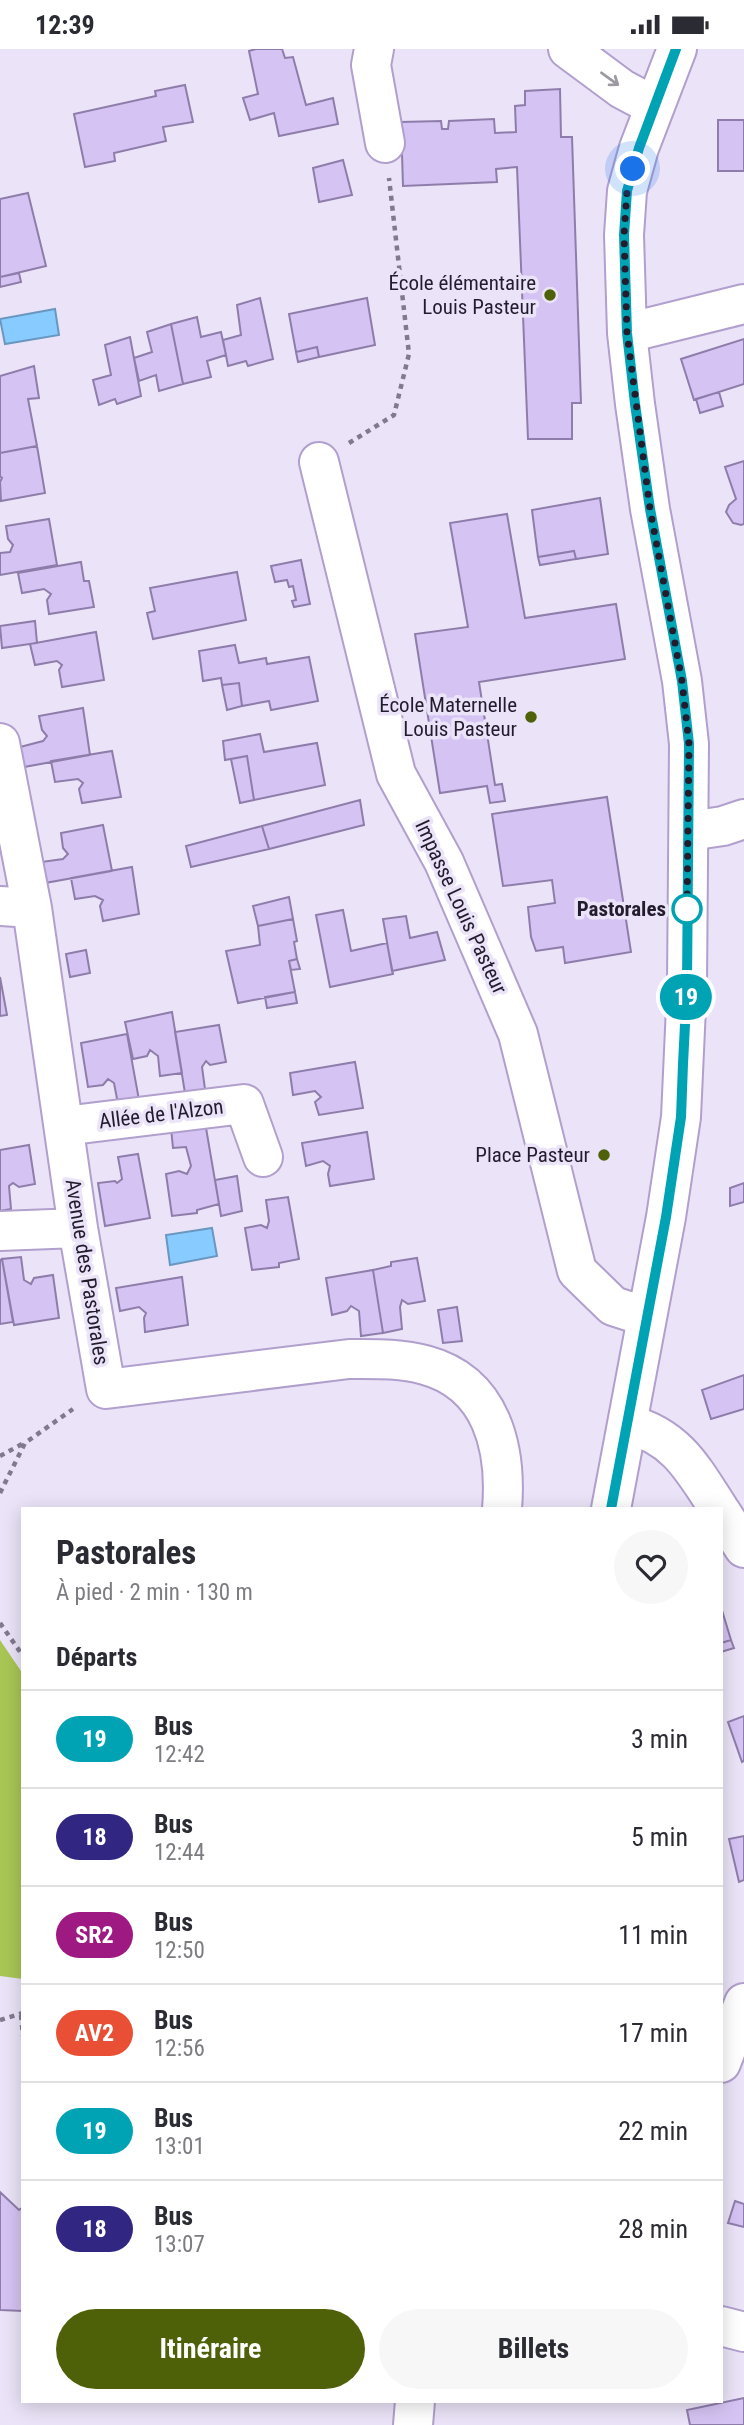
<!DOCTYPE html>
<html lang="fr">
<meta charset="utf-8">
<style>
:root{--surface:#fff;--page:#f7f7f7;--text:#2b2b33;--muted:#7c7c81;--line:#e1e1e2;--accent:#4e6109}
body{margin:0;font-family:"Roboto Condensed",sans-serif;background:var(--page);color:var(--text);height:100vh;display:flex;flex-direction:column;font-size:26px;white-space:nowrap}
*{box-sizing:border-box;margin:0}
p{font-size:23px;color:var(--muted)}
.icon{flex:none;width:38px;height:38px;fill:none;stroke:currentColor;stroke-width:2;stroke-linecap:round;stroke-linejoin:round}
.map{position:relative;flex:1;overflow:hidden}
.side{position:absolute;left:21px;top:1458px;width:702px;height:896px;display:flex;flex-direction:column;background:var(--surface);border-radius:0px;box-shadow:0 4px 18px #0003}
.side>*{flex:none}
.badge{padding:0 14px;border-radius:23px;font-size:24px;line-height:46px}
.you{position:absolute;width:35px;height:35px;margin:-18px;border:5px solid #fff;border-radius:50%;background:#1a73e8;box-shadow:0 0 0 10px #1a73e833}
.map>.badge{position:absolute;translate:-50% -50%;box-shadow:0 0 0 4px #fff}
h2{padding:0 35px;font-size:26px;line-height:63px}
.round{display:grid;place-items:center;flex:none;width:74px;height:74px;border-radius:37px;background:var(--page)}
.summary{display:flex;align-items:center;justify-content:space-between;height:119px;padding:0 35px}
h1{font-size:33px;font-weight:700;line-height:52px}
.action{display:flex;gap:14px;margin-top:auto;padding:14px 35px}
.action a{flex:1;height:80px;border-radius:42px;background:var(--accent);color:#fff;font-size:28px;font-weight:700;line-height:80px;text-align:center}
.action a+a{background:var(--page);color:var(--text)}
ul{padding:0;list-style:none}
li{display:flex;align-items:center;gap:21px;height:98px;padding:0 35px;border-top:2px solid var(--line)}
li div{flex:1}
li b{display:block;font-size:26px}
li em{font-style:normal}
li .badge{min-width:77px;font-weight:700;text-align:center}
.status{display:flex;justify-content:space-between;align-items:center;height:49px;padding:0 35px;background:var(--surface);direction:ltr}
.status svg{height:19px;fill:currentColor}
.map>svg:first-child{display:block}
</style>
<div class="status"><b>12:39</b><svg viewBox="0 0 49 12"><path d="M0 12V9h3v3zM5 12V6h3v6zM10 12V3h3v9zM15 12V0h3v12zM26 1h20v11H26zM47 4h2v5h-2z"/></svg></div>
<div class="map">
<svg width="744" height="2376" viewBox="0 0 744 2376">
<rect width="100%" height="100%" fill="#ebe4f8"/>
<path fill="#a8c654" d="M0 1591 23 1625V1930L0 1927Z"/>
<path fill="#8cf" stroke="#6a97c0" stroke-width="2" d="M55 260 59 286 5 295 0 270Z
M212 1179 217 1207 170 1216 166 1186Z"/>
<path fill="#d5c3f3" stroke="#8e7daa" stroke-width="2" d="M256 0H282L285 9 293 8 306 56 333 49 338 75 279 87 274 64 250 71 243 49 258 45 249 2Z
M185 36 193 73 163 78 166 92 114 104 115 112 85 118 74 65 156 47 155 42Z
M560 40 561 88H572L581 354H572V390H528L517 118 496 120 497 133 403 137 401 73 441 72 442 80H448L449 72 494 70 495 84 516 83 515 57 525 56V42Z
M718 71H744V122H718Z
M343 111 352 146 319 153 313 119Z
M28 144 46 217 0 228V150Z
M19 224 21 233 0 238V228Z
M260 249 273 310 248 317 246 312 228 317 223 291 241 286 237 256Z
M367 249 375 296 319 308 317 298 296 303 289 265Z
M197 268 201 288 221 283 226 306 207 312 211 328 183 335 171 275Z
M171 275 183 335 159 342 156 326 139 332 134 309 152 303 147 283Z
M130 288 141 347 117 355 115 350 99 356 93 331 111 326 105 296Z
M744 290V335L694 351 681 310Z
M317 298 319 308 298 313 296 303Z
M34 317 39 349 28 350 37 397 0 404V327Z
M719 343 723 357 700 364 696 350Z
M37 397 45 444 1 452 0 433 2 429 0 427V404Z
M744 412V475L741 476 733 474 726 463 729 456 736 450 725 418Z
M600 449 608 505 576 510 574 502 538 508 532 461Z
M507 465 525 569 616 555 625 610 479 633 495 736 502 735 505 752 490 754 487 737 440 744 415 585 468 578 450 474Z
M49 470 57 516 0 526V504L10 503 13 496 8 490 6 477Z
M574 502 576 510 540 516 538 508Z
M301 511 310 555 294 558 292 552 296 551 293 537 289 538 287 531 275 533 271 517Z
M81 513 84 532H89L94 558 49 565 47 551 51 545 44 540 22 544 18 524Z
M237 523 246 571 153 590 147 564 155 562 150 539Z
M35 572 37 594 2 599 0 577Z
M96 583 104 631 62 638 59 621 62 616 57 612 35 616 30 595Z
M235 596 239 614 266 609 267 615 309 608 318 652 271 661 269 652 242 657 239 634 222 636 221 629 203 632 199 602Z
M239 634 242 657 227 661 222 636Z
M83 659 90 706 24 718 20 698 43 692 47 687 42 681 39 667Z
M260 685 264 703 317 694 325 736 254 751 247 707 225 711 223 692Z
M112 702 121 748 82 754 79 740 83 734 78 730 55 733 51 712Z
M247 707 254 751 240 754 231 710Z
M607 748 631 903 565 914 563 898 536 902 531 888 528 858 555 854 552 831 503 837 492 765Z
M360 751 364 776 269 800 262 777Z
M103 776 112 822 45 834 41 813 63 810 68 805 63 799 61 784Z
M262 777 269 800 191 818 186 797Z
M132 818 139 865 103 872 100 857 103 851 95 847 75 850 71 829Z
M289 848 293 870 258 877 253 857Z
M343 861 351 902 387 894 393 925 330 938 316 866Z
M406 867 410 889 437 883 445 911 392 922 383 870Z
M293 870 297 892 294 893 297 910 289 912 295 943 238 954 226 902 260 896 258 877Z
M86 901 90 924 70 928 66 905Z
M297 910 300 920 291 921 289 912Z
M0 928 7 966 0 967Z
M295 943 297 954 267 959 265 948Z
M172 963 182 1024 160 1027 158 1007 150 1001 147 1007 133 1010 125 973Z
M219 976 226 1013 210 1016 206 1012 202 1018 205 1040 185 1044 175 983Z
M127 985 139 1051 118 1055 114 1034 108 1030 103 1036 88 1038 81 994Z
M355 1013 363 1059 319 1066 315 1053 321 1048 315 1042 293 1046 290 1024Z
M205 1073 219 1155 197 1161V1164L172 1167 166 1125 179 1122 187 1125 191 1117 186 1098 173 1099 171 1079Z
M367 1083 374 1130 330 1137 328 1125 330 1117 323 1112 306 1117 302 1094Z
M29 1096 35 1135 19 1138 13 1134 9 1137 11 1160 0 1162V1101Z
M138 1105 150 1169 105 1177 98 1134 115 1132 117 1134 122 1130 118 1108Z
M237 1127 242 1162 221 1167 215 1131Z
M744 1134V1153L730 1157V1139Z
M288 1148 299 1210 279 1214V1218L252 1221 245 1179 261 1176 267 1179 269 1172 266 1151Z
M21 1208 24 1231 31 1235 34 1229 53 1226 59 1269 14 1276 2 1210Z
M417 1209 425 1252 408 1255 402 1251 400 1258 402 1280 383 1284 373 1221 391 1217V1213Z
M2 1210 13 1273 0 1275V1211Z
M373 1221 383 1284 361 1287 359 1262 351 1257 347 1262 332 1266 326 1229Z
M182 1228 188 1276 145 1283 144 1269 146 1264 139 1258 120 1262 116 1239Z
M457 1258 462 1292 443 1294 438 1261Z
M744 1326V1360L711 1370 702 1341Z
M721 1558 731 1591 721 1594Z
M731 1591 734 1599 721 1603V1594Z
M744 1667V1712L742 1713 728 1673Z
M744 1787V1831L739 1833 729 1790Z
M0 2143 19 2161 23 2158V2262L0 2261Z
M735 2152 744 2155V2178L728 2174Z
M744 2349V2376H690L687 2361Z"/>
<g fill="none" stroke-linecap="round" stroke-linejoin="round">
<g stroke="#b19fcd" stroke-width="42">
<path id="minor" d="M374 0 371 16 385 94
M568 0 622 40 654 57
M627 284 744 255
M319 413 396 725 444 813 518 985 577 1222 613 1257 647 1268
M0 694 32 859 78 1179 106 1340 349 1310C374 1310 400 1309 425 1316 492 1334 507 1399 502 1460
M689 782 723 777 744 770
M0 857 32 859
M64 1077 244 1055 263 1108
M0 1182 78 1179
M628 1375C677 1388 693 1420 719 1460
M611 1460 666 1168 681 1068 687 936 689 695 682 632 650 460 635 355 627 284 624 186 627 142 639 99 677 0
M721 1463 744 1499
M721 2014 744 1954
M721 2277 744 2283
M413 2376 415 2352"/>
</g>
<path stroke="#817a8d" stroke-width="4.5" stroke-dasharray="5 5" stroke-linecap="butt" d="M349 394 394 366 409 305 389 129
M0 1407 24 1394
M0 1444 25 1394 73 1360
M0 1574 23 1607
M21 1966 23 1987
M0 1971 23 1964"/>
<use href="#minor" stroke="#fff" stroke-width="38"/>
</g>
<defs><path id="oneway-shaft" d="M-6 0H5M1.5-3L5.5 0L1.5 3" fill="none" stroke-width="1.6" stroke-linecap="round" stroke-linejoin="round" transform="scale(1.75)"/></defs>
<use stroke="#9c99a1" href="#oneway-shaft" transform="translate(610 30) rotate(36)"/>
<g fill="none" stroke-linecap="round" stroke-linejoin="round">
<g stroke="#fff" stroke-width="16">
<path id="line" d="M611 1460 666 1168 681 1068 683 1015 687 936 689 695 682 632 650 460 635 355 627 284 624 186 627 142 639 99 676 0"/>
</g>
<use href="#line" stroke="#00a3b4" stroke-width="10"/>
<path stroke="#231c2e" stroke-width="7" stroke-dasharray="0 12.6" d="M633 120 627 142 624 186 627 284 650 460 682 632 689 695 687 860"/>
</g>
<g fill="#4e6109" stroke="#ebe4f8" stroke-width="2.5">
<circle cx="550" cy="246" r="7"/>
<circle cx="531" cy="668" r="7"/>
<circle cx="604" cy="1106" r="7"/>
</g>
<circle fill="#fff" stroke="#00a3b4" stroke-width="3.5" cx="687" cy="860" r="14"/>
<g text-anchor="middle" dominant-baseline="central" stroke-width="7" stroke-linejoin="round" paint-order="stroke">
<g font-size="21" fill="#231c2e" stroke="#ebe4f8" text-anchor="end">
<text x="536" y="234">École élémentaire<tspan x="536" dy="24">Louis Pasteur</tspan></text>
<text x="517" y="656">École Maternelle<tspan x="517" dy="24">Louis Pasteur</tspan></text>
<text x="590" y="1106">Place Pasteur</text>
</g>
<g font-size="21" fill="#231c2e" stroke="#ebe4f8">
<text transform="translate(461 858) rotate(65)">Impasse Louis Pasteur</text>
<text transform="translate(161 1065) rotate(-7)">Allée de l'Alzon</text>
<text transform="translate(87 1223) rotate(81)">Avenue des Pastorales</text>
</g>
<g font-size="21" font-weight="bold" fill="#231c2e" stroke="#ebe4f8" text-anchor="end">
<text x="666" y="860">Pastorales</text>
</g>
</g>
</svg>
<div class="you" style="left:633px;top:120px"></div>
<b class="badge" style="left:686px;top:948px;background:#00a3b4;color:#fff">19</b>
<section class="side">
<div class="summary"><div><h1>Pastorales</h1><p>À pied · 2 min · 130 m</p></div><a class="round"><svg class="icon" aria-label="heart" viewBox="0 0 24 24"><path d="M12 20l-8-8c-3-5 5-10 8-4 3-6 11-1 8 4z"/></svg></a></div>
<h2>Départs</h2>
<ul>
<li><span class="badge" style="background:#00a3b4;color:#fff">19</span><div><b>Bus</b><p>12:42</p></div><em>3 min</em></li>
<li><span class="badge" style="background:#312783;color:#fff">18</span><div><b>Bus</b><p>12:44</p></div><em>5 min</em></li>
<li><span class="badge" style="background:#9e1981;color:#fff">SR2</span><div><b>Bus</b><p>12:50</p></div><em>11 min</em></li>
<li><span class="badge" style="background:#e94f35;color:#fff">AV2</span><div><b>Bus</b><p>12:56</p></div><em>17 min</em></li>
<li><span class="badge" style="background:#00a3b4;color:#fff">19</span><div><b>Bus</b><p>13:01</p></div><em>22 min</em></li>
<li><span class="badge" style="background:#312783;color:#fff">18</span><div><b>Bus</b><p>13:07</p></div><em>28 min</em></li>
</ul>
<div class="action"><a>Itinéraire</a><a>Billets</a></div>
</section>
</div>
